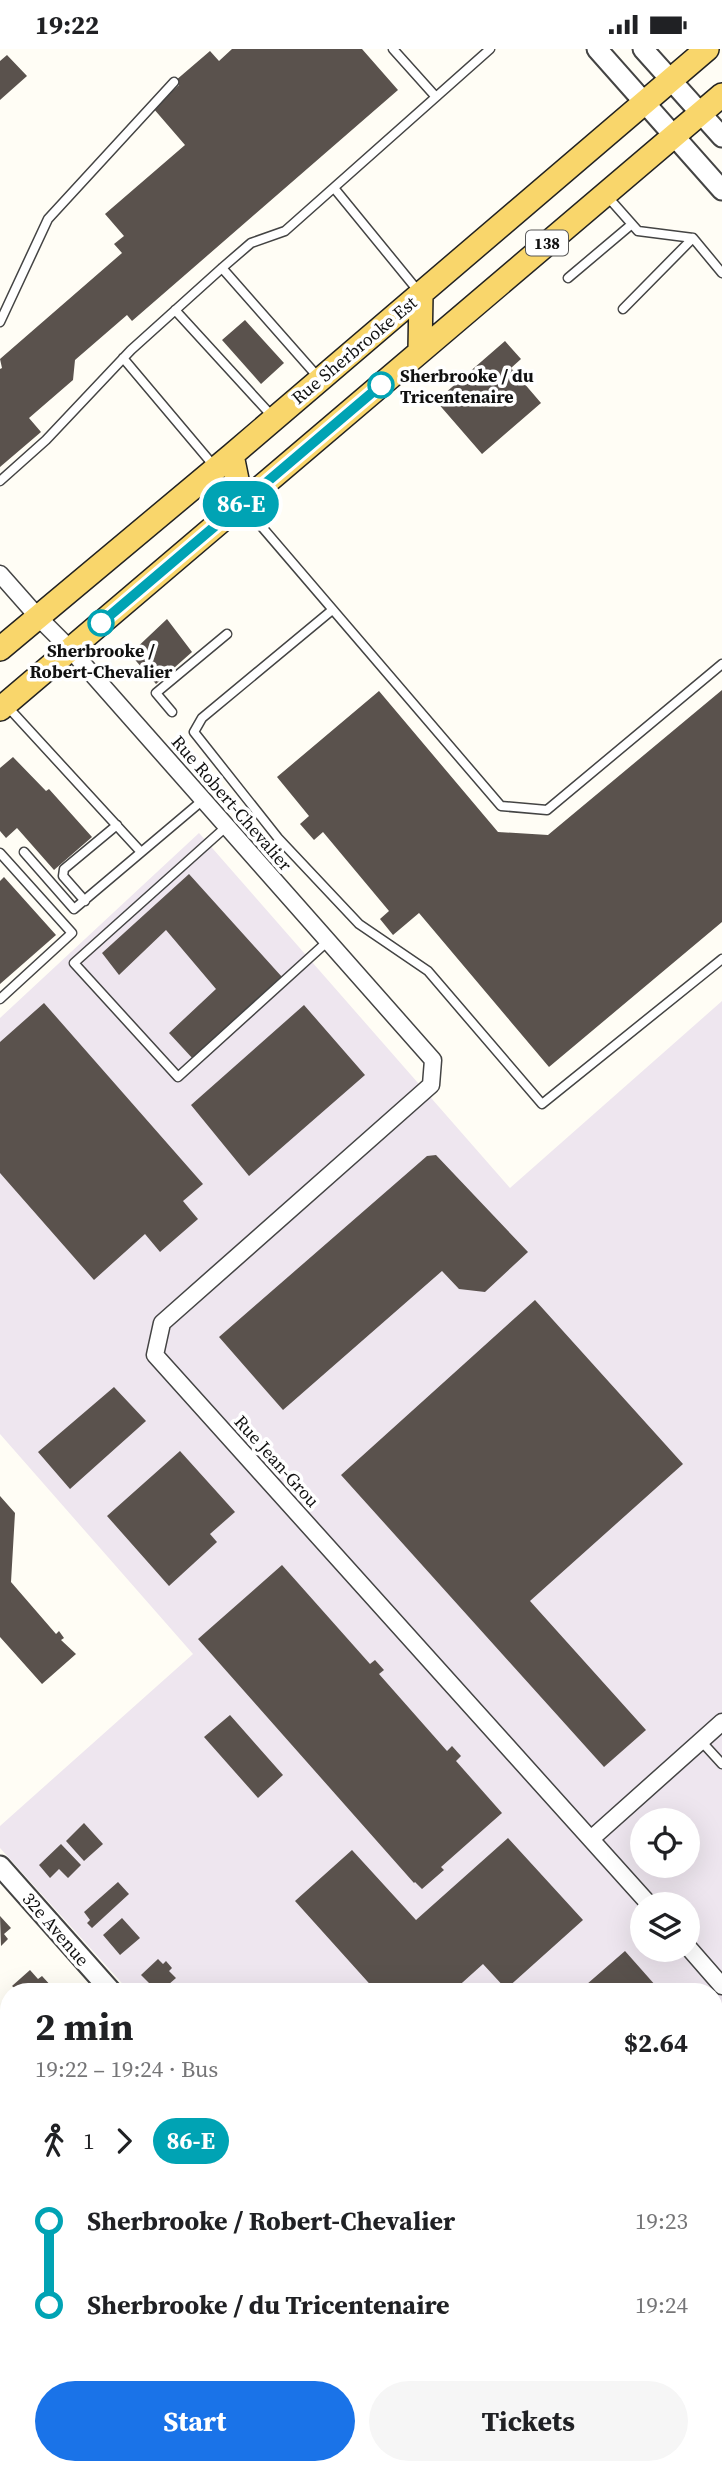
<!DOCTYPE html>
<meta charset="utf-8">
<style>
:root{--surface:#fff;--page:#f6f6f6;--text:#202124;--muted:#757577;--accent:#1a73e8}
body{margin:0;font-family:"Source Serif 4",serif;background:var(--page);color:var(--text);height:100vh;display:flex;flex-direction:column;font-size:26px;white-space:nowrap}
*{box-sizing:border-box;margin:0}
p{font-size:23px;color:var(--muted)}
.icon{flex:none;width:38px;height:38px;fill:none;stroke:currentColor;stroke-width:2;stroke-linecap:round;stroke-linejoin:round}
.map{position:relative;flex:1;overflow:hidden}
.details{position:absolute;left:0px;top:1934px;width:723px;height:492px;display:flex;flex-direction:column;background:var(--surface);border-radius:28px 28px 0 0;box-shadow:0 7px 28px #0002}
.details>*{flex:none}
.badge{padding:0 14px;border-radius:23px;font-size:24px;line-height:46px}
.tools{position:absolute;left:630px;top:1759px;display:grid;gap:14px}
.tools a{display:grid;place-items:center;width:70px;height:70px;border-radius:50%;background:var(--surface);box-shadow:0 7px 28px #0002;font-size:35px}
.map>.badge{position:absolute;translate:-50% -50%;box-shadow:0 0 0 4px #fff}
.legs{display:flex;align-items:center;gap:10px;height:77px;padding:0 35px;font-size:23px}
.legs p{margin-inline-start:auto}
.summary{display:flex;align-items:center;justify-content:space-between;height:119px;padding:0 35px}
h1{font-size:38px;font-weight:700;line-height:52px}
.button{display:flex;gap:14px;margin-top:auto;padding:14px 35px}
.button a{flex:1;height:80px;border-radius:42px;background:var(--accent);color:#fff;font-size:28px;font-weight:700;line-height:80px;text-align:center}
.button a+a{background:var(--page);color:var(--text)}
ul{padding:0 35px;list-style:none}
li{display:flex;align-items:center;gap:24px;height:84px;font-size:26px}
li i{display:grid;place-items:center;width:10px;height:100%;margin:0 9px;background:currentColor}
li i::after{content:'';width:18px;height:18px;margin:-9px;border:5px solid;border-radius:50%;background:var(--surface)}
li p{margin-inline-start:auto}
li:first-child i{background:linear-gradient(#0000 50%,currentColor 0)}
li:last-child i{background:linear-gradient(currentColor 50%,#0000 0)}
.status{display:flex;justify-content:space-between;align-items:center;height:49px;padding:0 35px;background:var(--surface);direction:ltr}
.status svg{height:19px;fill:currentColor}
.map>svg:first-child{display:block}
</style>
<div class="status"><b>19:22</b><svg viewBox="0 0 49 12"><path d="M0 12V9h3v3zM5 12V6h3v6zM10 12V3h3v9zM15 12V0h3v12zM26 1h20v11H26zM47 4h2v5h-2z"/></svg></div>
<div class="map">
<svg width="722" height="2425" viewBox="0 0 722 2425">
<rect width="100%" height="100%" fill="#fffdf5"/>
<path fill="#eee6ef" fill-rule="evenodd" d="M199 784 510 1139 722 952V2412L714 2415V1942H129L0 1799V1777L193 1605 0 1385V969ZM642 1771H688V1816H642ZM642 1855H688V1900H642Z
M370 2417H709L690 2425H372Z"/>
<path fill="#d5ebbd" d="M123 2417H370L372 2425H113Z"/>
<path fill="#5a524d" d="M232 0H362L398 41 132 272 127 266 75 311 73 331 29 369 41 383 0 418V320L2 319 0 310 122 204 114 195 124 187 105 165 185 96 153 59 179 36 175 32 210 2 219 12Z
M7 6 27 27 0 51V12Z
M245 271 284 314 261 335 222 291Z
M505 292 521 310 511 319 541 354 482 405 436 352Z
M167 570 192 603 156 635 130 605Z
M722 641V873L549 1018 419 864 393 886 380 870 389 862 323 783 314 791 300 775 309 767 277 728 379 642 498 783 548 786Z
M13 708 46 742 49 740 92 788 54 821 17 779 6 789 0 782V719Z
M189 825 282 928 194 1011 169 984 216 940 166 881 119 926 102 904Z
M4 828 56 886 0 935V832Z
M44 954 203 1135 183 1152 198 1170 160 1203 145 1185 94 1231 0 1124V993Z
M304 956 365 1026 249 1127 191 1056Z
M436 1106 528 1203 485 1243 459 1240 442 1222 283 1361 219 1288 427 1107Z
M535 1251 683 1415 530 1552 646 1681 604 1718 341 1426Z
M114 1338 146 1372 70 1440 38 1403Z
M180 1402 235 1463 210 1485 217 1493 169 1537 107 1467Z
M0 1447 15 1464 11 1533 56 1585 59 1582 64 1589 61 1591 76 1605 42 1635 0 1588Z
M282 1516 370 1615 375 1611 384 1621 379 1625 447 1702 452 1697 461 1707 456 1712 502 1764 441 1818 444 1821 422 1840 415 1833 414 1834 198 1590Z
M230 1666 283 1726 258 1749 204 1688Z
M84 1774 103 1795 84 1812 66 1792Z
M508 1789 583 1871 506 1940 483 1915 453 1942H376L295 1852 352 1801 416 1871Z
M61 1795 81 1816 68 1829 59 1820 50 1829 39 1816Z
M118 1833 129 1845 92 1879 87 1874 90 1871 84 1863Z
M0 1867 11 1879 4 1885 8 1890 1 1897Z
M122 1869 140 1889 120 1906 103 1886Z
M625 1902 656 1937 651 1942H579Z
M158 1910 163 1915 166 1912 172 1919 169 1922 176 1929 161 1942H157L141 1926Z
M30 1921 38 1930 42 1927 53 1939 48 1942H18L12 1937Z
M714 2010 722 2019V2022L714 2030Z
M9 2030V2054L0 2044V2038Z
M9 2187V2219L0 2209V2195Z
M714 2207 722 2216V2322L714 2313Z
M9 2322V2360L0 2367V2331Z
M20 2417H26L33 2425H10Z
M390 2417H472L480 2425H392Z"/>
<g fill="none" stroke-linecap="round" stroke-linejoin="round">
<g stroke="#444" stroke-width="11">
<path id="service" d="M393 0 436 48
M334 139 419 243
M607 147 638 182 693 189 722 224
M222 219 318 328
M568 229 632 175
M623 260 693 189
M175 261 272 367
M0 273 48 170 174 33
M123 309 214 417
M0 432 46 391 131 301 222 219 251 194 285 182 490 0
M244 457 501 757 547 761 722 615
M331 562 202 669 194 683 278 789 359 875 428 922 542 1055 722 910
M6 656 141 803
M172 663 156 644 227 585
M227 777 74 914 178 1028 328 892
M24 803 74 860 203 751
M0 804 72 884 0 950
M85 852 63 827 64 820 117 776
M701 1692 722 1715
M714 2126 722 2135
M714 2350 722 2359"/>
</g>
<g stroke="#444" stroke-width="19">
<path id="minor" d="M0 525 38 568 70 600 433 1011 431 1036 162 1274 155 1306 649 1855
M591 1790 722 1673
M688 1898 722 1937
M714 2077 722 2070
M0 2102 9 2112
M0 2279 9 2272
M107 2425 116 2417"/>
</g>
<g stroke="#444" stroke-width="23">
<path id="tertiary" d="M597 0 722 141
M643 0 722 88
M0 1817 111 1942
M534 2417 541 2425"/>
</g>
<g stroke="#222" stroke-width="26">
<path id="primary" d="M420 302 421 245
M232 406 242 455
M0 600 232 406 707 0
M0 660 722 46"/>
</g>
<use href="#service" stroke="#fff" stroke-width="8"/>
<use href="#minor" stroke="#fff" stroke-width="16"/>
<use href="#tertiary" stroke="#fff" stroke-width="19"/>
<use href="#primary" stroke="#f9d66b" stroke-width="23"/>
</g>
<g fill="none" stroke-linecap="round" stroke-linejoin="round">
<g stroke="#fff" stroke-width="16">
<path id="line-1" d="M101 574 381 336"/>
</g>
<use href="#line-1" stroke="#00a3b4" stroke-width="10"/>
</g>
<g fill="#fff" stroke="#00a3b4" stroke-width="3.5">
<circle cx="381" cy="336" r="12"/>
<circle cx="101" cy="574" r="12"/>
</g>
<g text-anchor="middle" dominant-baseline="central" stroke-width="7" stroke-linejoin="round" paint-order="stroke">
<rect fill="#fff" stroke="#585858" stroke-width="2" x="526" y="181.5" width="42" height="25" rx="5"/>
<g font-size="16" font-weight="bold" fill="#111">
<text x="547" y="194">138</text>
</g>
<g font-size="18" fill="#111" stroke="#fff">
<text transform="translate(354 301) rotate(-40)">Rue Sherbrooke Est</text>
<text transform="translate(232 754) rotate(49)">Rue Robert-Chevalier</text>
<text transform="translate(277 1412) rotate(48)">Rue Jean-Grou</text>
<text transform="translate(56 1880) rotate(49)">32e Avenue</text>
</g>
<g font-size="18" font-weight="bold" fill="#111" stroke="#fff" text-anchor="start">
<text x="400" y="326">Sherbrooke / du<tspan x="400" dy="21">Tricentenaire</tspan></text>
<text x="101" y="601" text-anchor="middle">Sherbrooke /<tspan x="101" dy="21">Robert-Chevalier</tspan></text>
</g>
</g>
</svg>
<div class="tools">
<a><svg class="icon" aria-label="locate" viewBox="0 0 24 24"><circle cx="12" cy="12" r="6"/><path d="M12 2v4M12 18v4M2 12h4M18 12h4"/></svg></a>
<a><svg class="icon" aria-label="layers" viewBox="0 0 24 24"><path d="M12 4l9 5-9 5-9-5zM3 14l9 5 9-5"/></svg></a>
</div>
<b class="badge" style="left:241px;top:455px;background:#00a3b4;color:#fff">86-E</b>
<section class="details">
<div class="summary"><div><h1>2 min</h1><p>19:22 – 19:24 · Bus</p></div><b>$2.64</b></div>
<div class="legs"><svg class="icon" aria-label="walk" viewBox="0 0 24 24"><circle cx="13" cy="4" r="2"/><path d="M13 8l-2 6 4 7M11 14l-3 7M7 12l3-4h3l4 4"/></svg>1<svg class="icon" aria-label="forward" viewBox="0 0 24 24"><path d="M9 5l7 7-7 7"/></svg><b class="badge" style="background:#00a3b4;color:#fff">86-E</b></div>
<ul>
<li><i style="color:#00a3b4"></i><b>Sherbrooke / Robert-Chevalier</b><p>19:23</p></li>
<li><i style="color:#00a3b4"></i><b>Sherbrooke / du Tricentenaire</b><p>19:24</p></li>
</ul>
<div class="button"><a>Start</a><a>Tickets</a></div>
</section>
</div>
